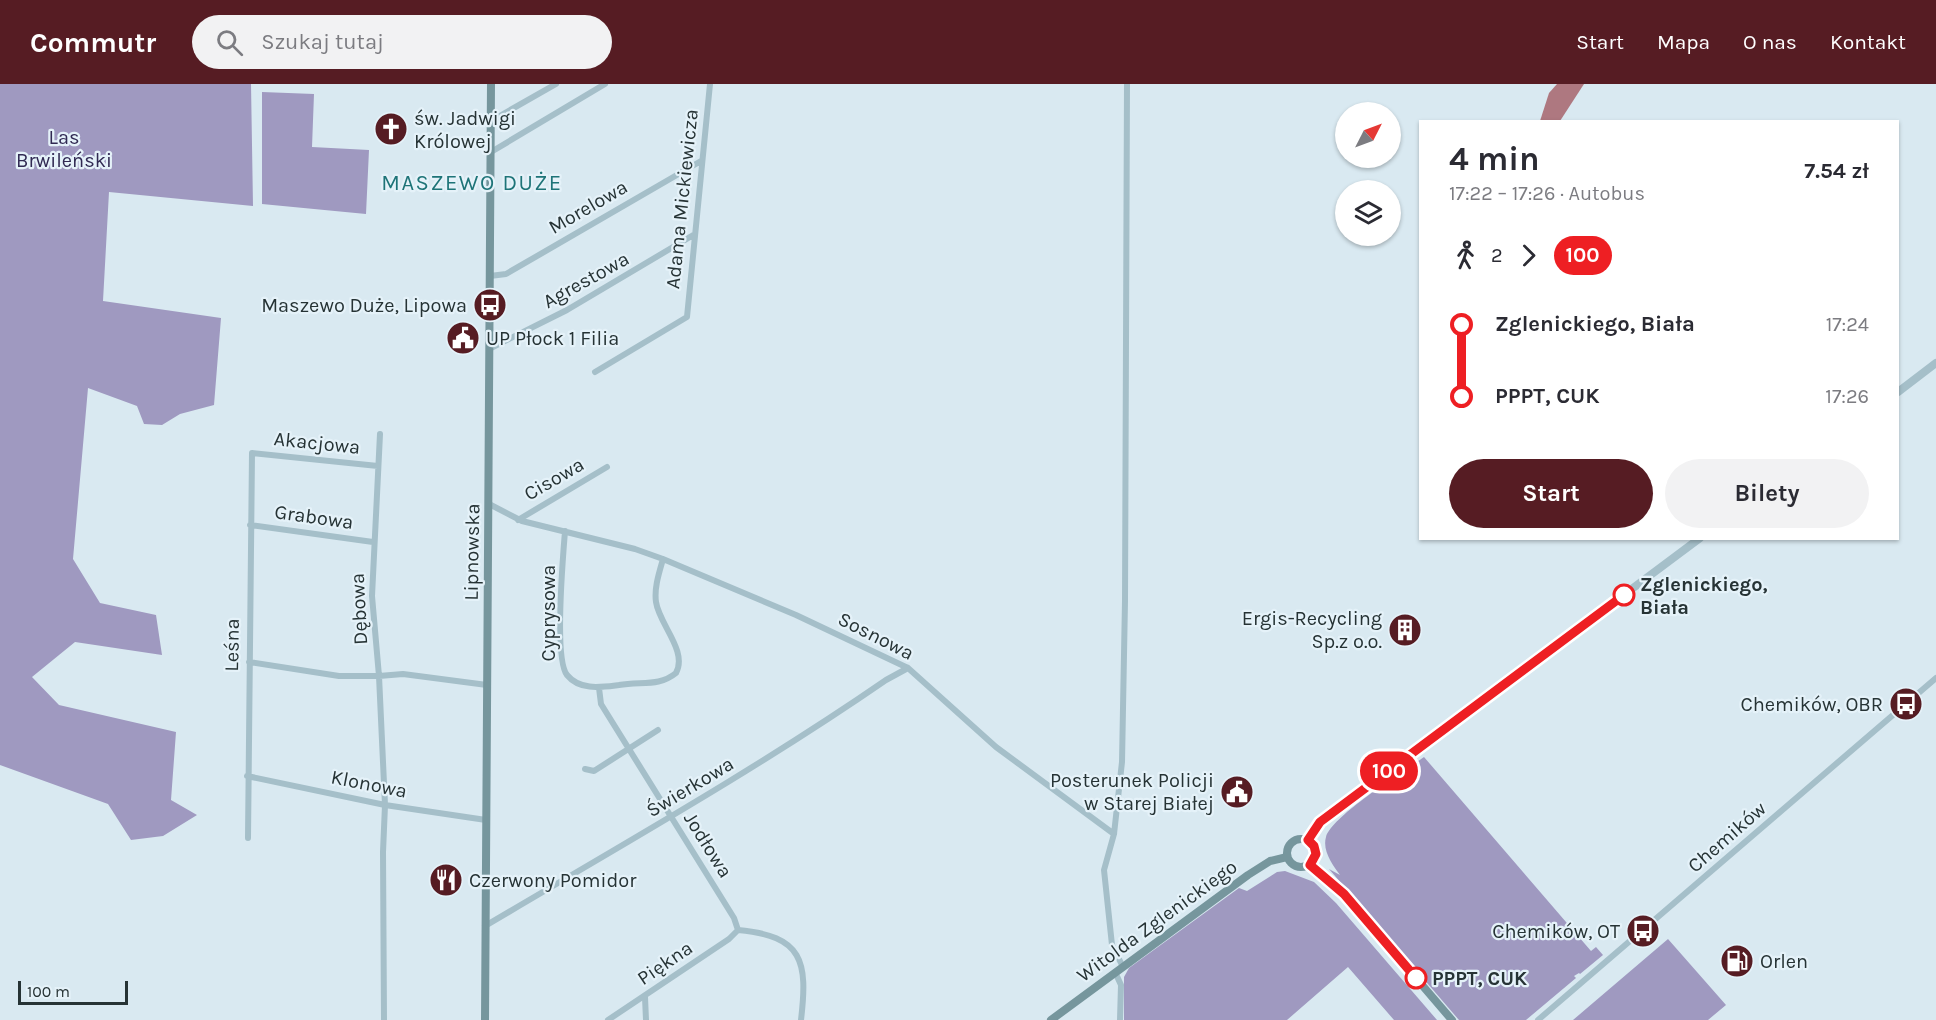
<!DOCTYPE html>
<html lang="pl">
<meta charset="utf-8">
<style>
:root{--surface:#fff;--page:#f2f2f3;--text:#2b2b33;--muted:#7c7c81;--accent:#561c23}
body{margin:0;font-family:Karla,sans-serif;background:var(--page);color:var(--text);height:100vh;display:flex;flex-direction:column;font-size:22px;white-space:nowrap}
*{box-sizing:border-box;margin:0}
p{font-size:20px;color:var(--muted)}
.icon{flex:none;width:33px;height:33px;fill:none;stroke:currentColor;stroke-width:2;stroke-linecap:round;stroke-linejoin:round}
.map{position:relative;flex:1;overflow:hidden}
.sheet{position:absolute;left:1419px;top:36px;width:480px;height:420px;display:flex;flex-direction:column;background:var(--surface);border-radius:0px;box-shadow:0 2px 4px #0004}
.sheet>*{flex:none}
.badge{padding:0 12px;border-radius:20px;font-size:21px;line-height:39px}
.needle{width:39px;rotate:48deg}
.fabs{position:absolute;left:1335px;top:18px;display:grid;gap:12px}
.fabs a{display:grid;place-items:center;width:66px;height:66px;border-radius:50%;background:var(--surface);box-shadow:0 2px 4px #0004;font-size:30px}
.scale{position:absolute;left:18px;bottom:15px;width:110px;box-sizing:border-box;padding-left:6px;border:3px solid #263335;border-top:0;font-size:16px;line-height:21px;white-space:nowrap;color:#263335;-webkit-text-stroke:4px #e5f2f9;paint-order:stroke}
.map>.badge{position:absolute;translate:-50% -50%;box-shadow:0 0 0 3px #fff}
.legs{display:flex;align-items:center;gap:9px;height:66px;padding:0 30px;font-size:20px}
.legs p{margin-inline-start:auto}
.overview{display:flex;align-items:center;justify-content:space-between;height:102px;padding:0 30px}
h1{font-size:33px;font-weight:700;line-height:45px}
.primary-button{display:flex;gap:12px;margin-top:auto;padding:12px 30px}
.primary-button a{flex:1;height:69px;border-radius:36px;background:var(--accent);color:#fff;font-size:24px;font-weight:700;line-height:69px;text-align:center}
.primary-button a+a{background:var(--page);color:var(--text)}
ul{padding:0 30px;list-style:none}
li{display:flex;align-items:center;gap:21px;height:72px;font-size:22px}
li i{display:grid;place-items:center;width:9px;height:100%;margin:0 8px;background:currentColor}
li i::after{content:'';width:15px;height:15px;margin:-8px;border:4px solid;border-radius:50%;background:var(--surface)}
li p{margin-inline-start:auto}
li:first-child i{background:linear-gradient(#0000 50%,currentColor 0)}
li:last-child i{background:linear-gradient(currentColor 50%,#0000 0)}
header{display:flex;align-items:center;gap:36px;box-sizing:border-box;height:84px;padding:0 30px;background:var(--accent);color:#fff}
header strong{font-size:28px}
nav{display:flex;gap:33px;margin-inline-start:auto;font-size:21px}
.search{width:420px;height:54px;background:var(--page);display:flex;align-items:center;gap:15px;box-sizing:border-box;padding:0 21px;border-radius:33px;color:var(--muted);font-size:22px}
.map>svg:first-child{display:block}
</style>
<header>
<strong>Commutr</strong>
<div class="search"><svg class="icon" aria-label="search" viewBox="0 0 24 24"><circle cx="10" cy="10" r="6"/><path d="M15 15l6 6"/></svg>Szukaj tutaj</div>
<nav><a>Start</a><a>Mapa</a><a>O nas</a><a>Kontakt</a></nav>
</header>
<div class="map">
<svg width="1936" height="936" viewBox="0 0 1936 936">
<rect width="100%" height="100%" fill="#d9e9f1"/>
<path fill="#9f99c0" d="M0 0H251L253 122 109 108 103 217 221 234 214 321 180 330 162 341 144 340 137 322 88 304 73 475 100 519 156 531 162 571 75 558 32 593 59 621 176 648 171 716 197 731 163 752 131 756 108 720 0 681Z
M262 8 314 10 312 63 369 66 366 130 262 120Z
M1424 673 1591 867 1596 863 1603 871 1580 890 1579 889 1574 892 1576 894 1526 936H1459L1329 785 1340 791C1333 781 1322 767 1326 753 1333 731 1403 688 1424 673Z
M1285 787 1314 798 1336 819 1437 936H1394L1348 883 1287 936H1124V893L1129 884 1239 804 1247 807 1277 788Z
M1668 855 1726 921 1708 936H1573Z"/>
<path fill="#ae7880" d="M1557 0H1584L1560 37H1540L1549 9Z"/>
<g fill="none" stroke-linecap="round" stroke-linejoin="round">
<path stroke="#a5bfc9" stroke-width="6" d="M491 37 556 0
M491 68 605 0
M490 192 506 190 701 77
M489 265 567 226 695 150
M595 288 687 233 710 0
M380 350 372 512 379 592 403 590 487 601
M489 420 522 437 635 465 663 475 796 531 908 584 996 663 1114 750
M518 436 607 383
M250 441 373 458
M565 447C563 472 554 575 567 591 580 607 602 603 619 601 641 597 659 603 676 589 688 567 659 540 656 518 654 504 659 489 663 475
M249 578 339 592H379L385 721 383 768 384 936
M599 604 601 620 734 834 738 846
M585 685 594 687 658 646
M247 692 385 721 486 736
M248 754 252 369 378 382
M485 842C620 762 757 685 886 596L908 584
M738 846C803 852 808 877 801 936
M1123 883 1112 861 1104 786 1114 750 1122 678 1125 517 1127 0
M1115 888 1121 901 1120 936
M645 913 646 936
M608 936 729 855 738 846
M1538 936 1936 594"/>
<path stroke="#a5bfc9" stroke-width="8" d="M1898 308 1936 279
M1308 756 1320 738 1700 454"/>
<path stroke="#76969d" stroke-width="8" d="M1287 769a14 14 0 1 1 28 0a14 14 0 1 1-28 0Z
M1310 781 1344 810 1452 936
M485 936 491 0
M1051 936 1248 791 1270 777 1287 773"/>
</g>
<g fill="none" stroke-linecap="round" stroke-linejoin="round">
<g stroke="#fff" stroke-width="14">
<path id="line-1" d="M1416 894 1344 810 1310 781 1316 770 1314 762 1308 756 1320 738 1624 511"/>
</g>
<use href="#line-1" stroke="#ee1f23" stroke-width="9"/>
</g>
<defs>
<g id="church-disc" transform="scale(1.725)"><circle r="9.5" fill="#561c23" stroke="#e5f2f9"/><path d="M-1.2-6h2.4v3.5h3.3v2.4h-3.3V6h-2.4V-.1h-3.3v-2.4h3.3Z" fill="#fff"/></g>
<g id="bus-disc" transform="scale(1.725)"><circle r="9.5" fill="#561c23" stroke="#e5f2f9"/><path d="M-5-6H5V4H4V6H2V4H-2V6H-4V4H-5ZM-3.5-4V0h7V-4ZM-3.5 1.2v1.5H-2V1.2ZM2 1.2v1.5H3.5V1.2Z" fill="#fff"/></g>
<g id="civic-disc" transform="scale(1.725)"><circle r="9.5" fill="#561c23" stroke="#e5f2f9"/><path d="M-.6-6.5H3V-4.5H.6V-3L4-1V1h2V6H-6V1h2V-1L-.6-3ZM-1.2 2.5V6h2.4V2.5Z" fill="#fff"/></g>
<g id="building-disc" transform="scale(1.725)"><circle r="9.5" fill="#561c23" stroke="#e5f2f9"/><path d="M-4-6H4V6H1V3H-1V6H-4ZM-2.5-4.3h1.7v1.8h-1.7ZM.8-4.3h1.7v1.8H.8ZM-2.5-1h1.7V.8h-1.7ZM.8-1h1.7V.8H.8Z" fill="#fff"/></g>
<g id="restaurant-disc" transform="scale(1.725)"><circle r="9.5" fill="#561c23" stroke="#e5f2f9"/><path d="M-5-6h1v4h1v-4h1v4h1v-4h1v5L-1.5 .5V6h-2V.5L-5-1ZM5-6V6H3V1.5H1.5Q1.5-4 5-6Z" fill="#fff"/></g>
<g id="fuel-disc" transform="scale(1.725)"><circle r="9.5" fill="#561c23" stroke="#e5f2f9"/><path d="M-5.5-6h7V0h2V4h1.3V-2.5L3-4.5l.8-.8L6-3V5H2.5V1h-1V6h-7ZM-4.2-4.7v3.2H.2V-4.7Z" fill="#fff"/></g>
</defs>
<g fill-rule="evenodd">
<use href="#church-disc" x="391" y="45"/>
<use href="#bus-disc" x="490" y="221"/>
<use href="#civic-disc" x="463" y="254"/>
<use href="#building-disc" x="1405" y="546"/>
<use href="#bus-disc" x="1906" y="620"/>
<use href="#civic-disc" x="1237" y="708"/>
<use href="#restaurant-disc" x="446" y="796"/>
<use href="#bus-disc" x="1643" y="847"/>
<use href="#fuel-disc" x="1737" y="877"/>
</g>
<g fill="#fff" stroke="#ee1f23" stroke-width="3">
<circle cx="1624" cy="511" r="10"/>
<circle cx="1416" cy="894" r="10"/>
</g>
<g text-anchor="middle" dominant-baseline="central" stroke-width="4.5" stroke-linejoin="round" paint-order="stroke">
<g font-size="20" fill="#263335" stroke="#e5f2f9" text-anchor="end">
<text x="414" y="34" text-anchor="start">św. Jadwigi<tspan x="414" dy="23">Królowej</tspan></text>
<text x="467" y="221">Maszewo Duże, Lipowa</text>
<text x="486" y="254" text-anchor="start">UP Płock 1 Filia</text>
<text x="1382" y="534">Ergis-Recycling<tspan x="1382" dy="23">Sp.z o.o.</tspan></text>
<text x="1883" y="620">Chemików, OBR</text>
<text x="1214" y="696">Posterunek Policji<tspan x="1214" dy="23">w Starej Białej</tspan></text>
<text x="469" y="796" text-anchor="start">Czerwony Pomidor</text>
<text x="1620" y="847">Chemików, OT</text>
<text x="1760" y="877" text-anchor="start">Orlen</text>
</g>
<g font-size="20" fill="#312a53" stroke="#e5f2f9">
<text x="64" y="53">Las<tspan x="64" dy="23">Brwileński</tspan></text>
</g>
<g font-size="20" fill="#263335" stroke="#e5f2f9">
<text transform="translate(682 115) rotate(-84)">Adama Mickiewicza</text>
<text transform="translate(588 123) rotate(-30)">Morelowa</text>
<text transform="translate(586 196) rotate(-29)">Agrestowa</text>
<text transform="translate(317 359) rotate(6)">Akacjowa</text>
<text transform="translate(554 395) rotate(-30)">Cisowa</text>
<text transform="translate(314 433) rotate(8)">Grabowa</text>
<text transform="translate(472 468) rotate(-89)">Lipnowska</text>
<text transform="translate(359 525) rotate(-93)">Dębowa</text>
<text transform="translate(548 529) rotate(-90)">Cyprysowa</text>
<text transform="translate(876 552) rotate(27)">Sosnowa</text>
<text transform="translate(232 561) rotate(-89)">Leśna</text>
<text transform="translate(369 700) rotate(11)">Klonowa</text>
<text transform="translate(690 703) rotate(-31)">Świerkowa</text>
<text transform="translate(1727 753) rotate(-41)">Chemików</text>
<text transform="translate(708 761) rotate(58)">Jodłowa</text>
<text transform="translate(1157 837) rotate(-36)">Witolda Zglenickiego</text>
<text transform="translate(665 879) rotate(-34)">Piękna</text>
</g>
<g font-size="20" font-weight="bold" fill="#263335" stroke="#e5f2f9" text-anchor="start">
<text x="1640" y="500">Zglenickiego,<tspan x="1640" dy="23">Biała</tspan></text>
<text x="1432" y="894">PPPT, CUK</text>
</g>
<g font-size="22" letter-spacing="1.5" fill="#1e7478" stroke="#e5f2f9">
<text x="472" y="99">MASZEWO DUŻE</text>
</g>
</g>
</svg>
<div class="fabs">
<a><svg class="needle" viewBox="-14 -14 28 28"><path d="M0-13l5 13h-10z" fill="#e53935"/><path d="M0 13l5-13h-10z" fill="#7c7c81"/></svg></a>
<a><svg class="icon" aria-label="layers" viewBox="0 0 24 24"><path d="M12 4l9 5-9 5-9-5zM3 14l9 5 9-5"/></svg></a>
</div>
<div class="scale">100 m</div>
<b class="badge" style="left:1389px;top:687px;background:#ee1f23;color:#fff">100</b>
<section class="sheet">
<div class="overview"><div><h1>4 min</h1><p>17:22 – 17:26 · Autobus</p></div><b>7.54 zł</b></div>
<div class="legs"><svg class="icon" aria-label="walk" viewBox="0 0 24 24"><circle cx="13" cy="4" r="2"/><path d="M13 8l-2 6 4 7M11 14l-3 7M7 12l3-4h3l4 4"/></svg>2<svg class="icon" aria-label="forward" viewBox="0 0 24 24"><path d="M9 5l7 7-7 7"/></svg><b class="badge" style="background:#ee1f23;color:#fff">100</b></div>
<ul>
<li><i style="color:#ee1f23"></i><b>Zglenickiego, Biała</b><p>17:24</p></li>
<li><i style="color:#ee1f23"></i><b>PPPT, CUK</b><p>17:26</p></li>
</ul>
<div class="primary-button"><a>Start</a><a>Bilety</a></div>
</section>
</div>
